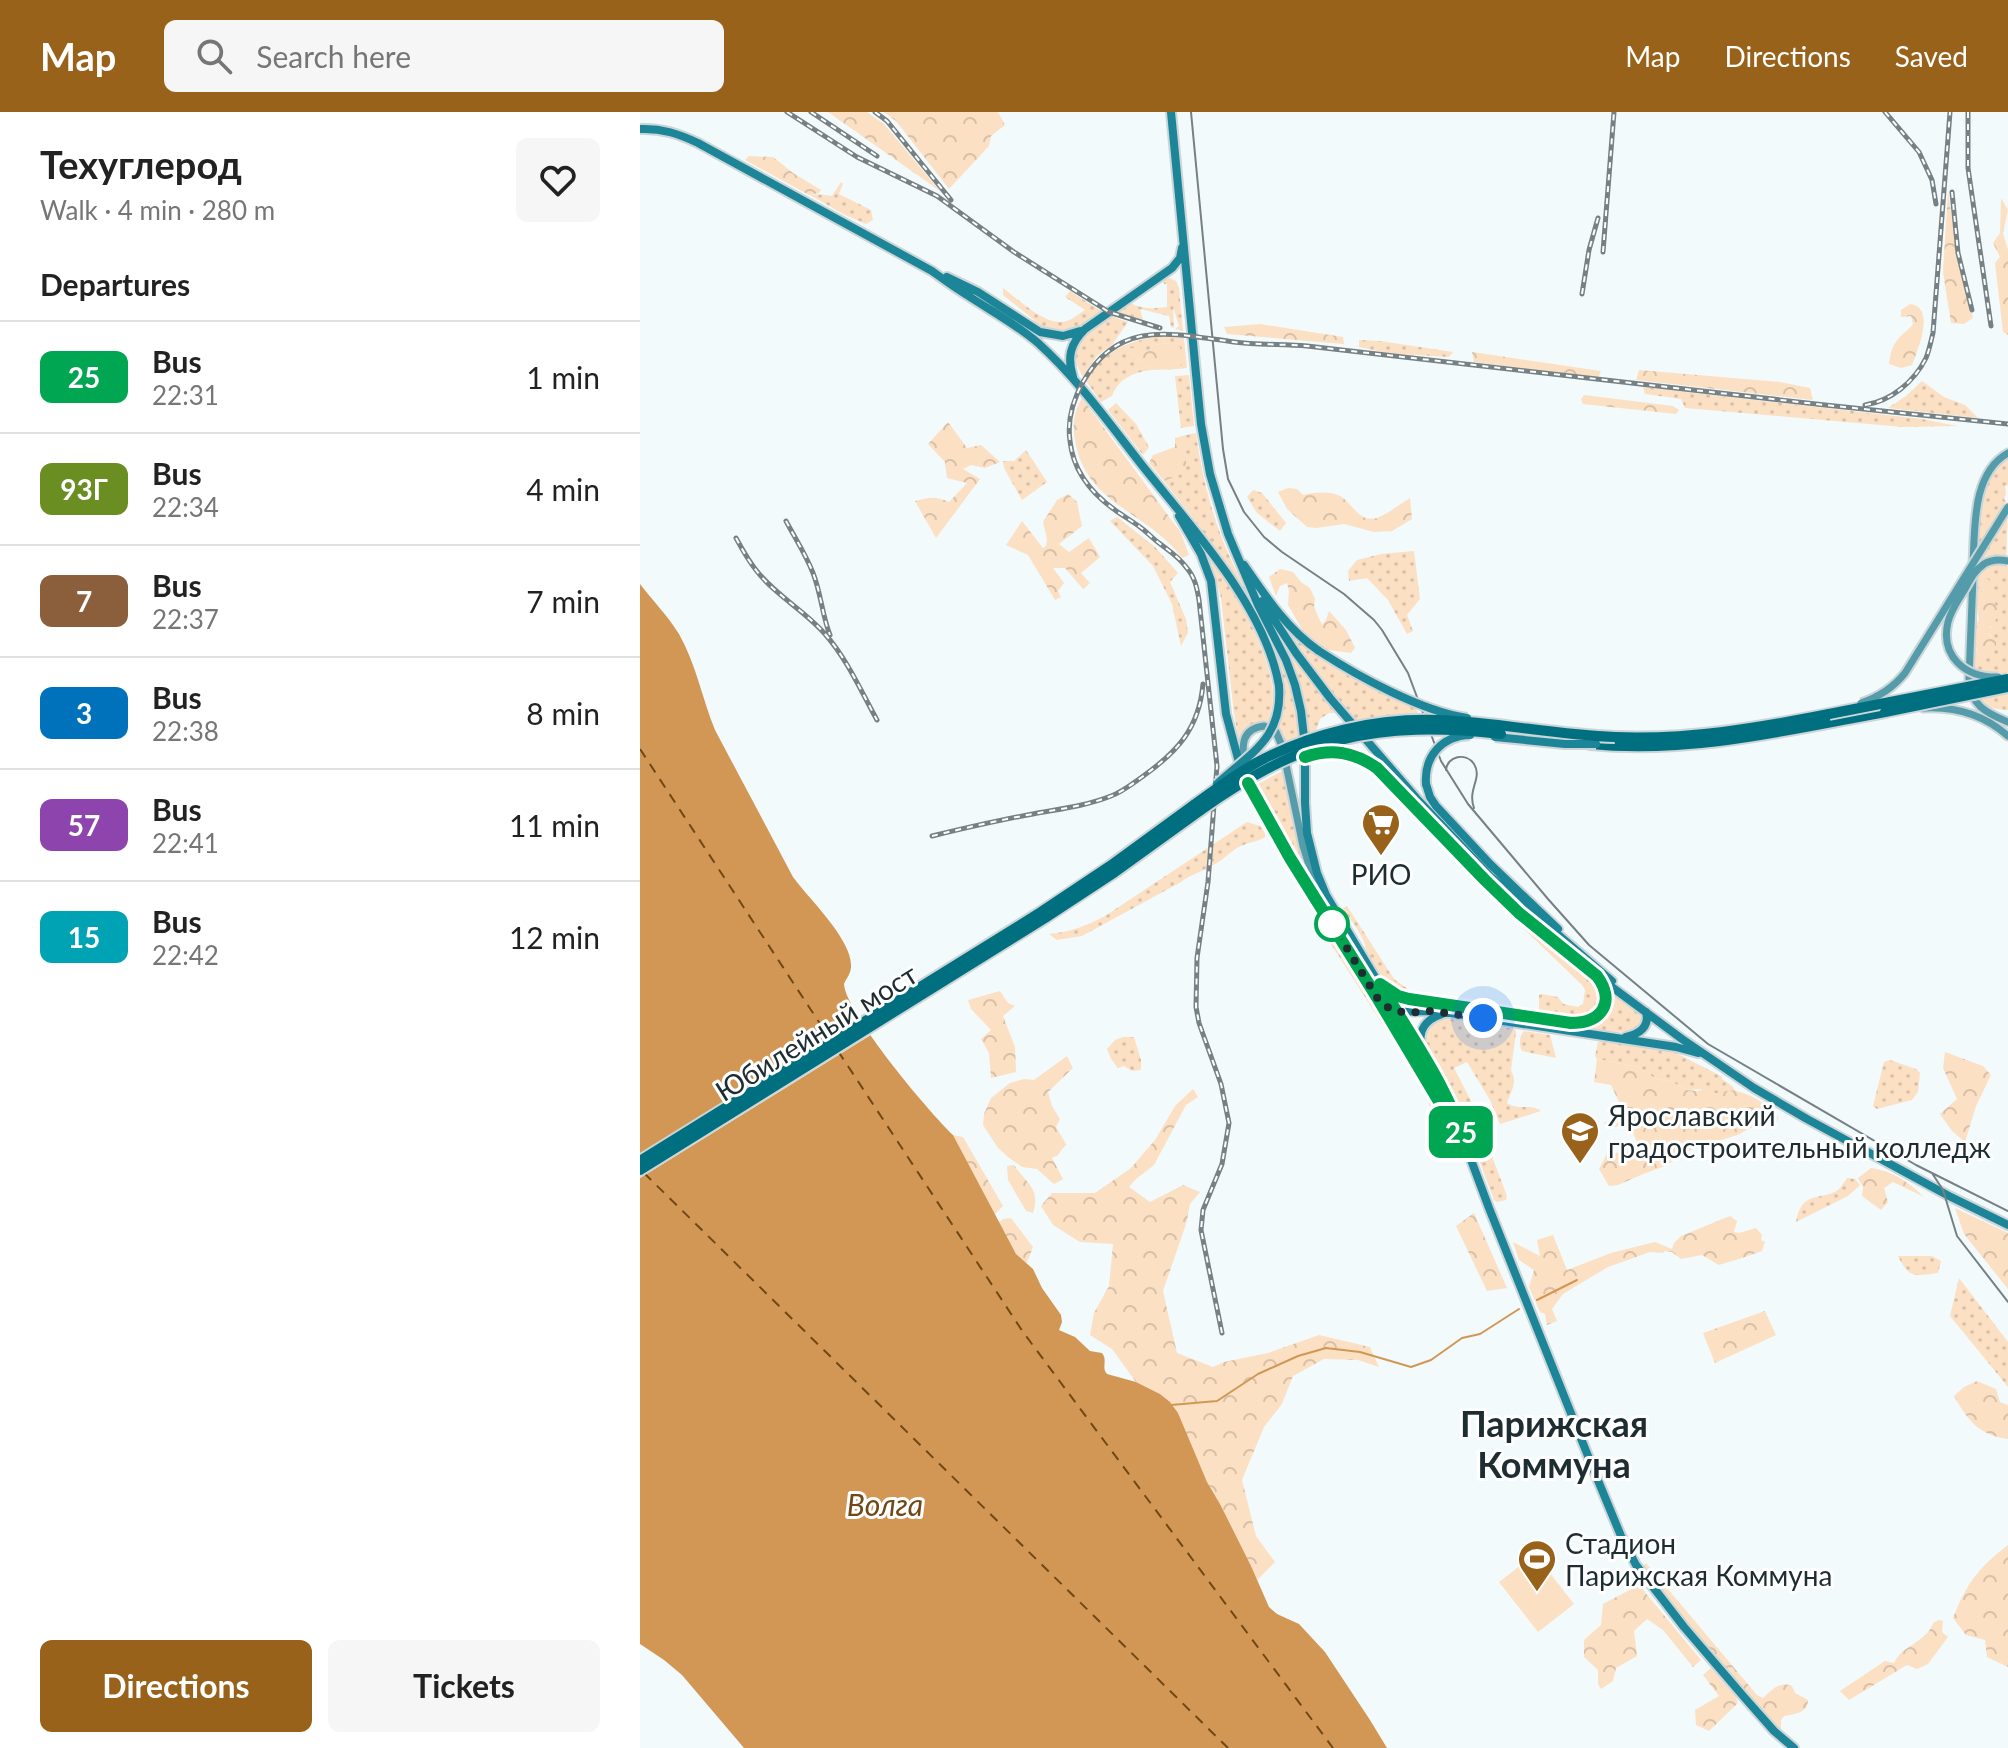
<!DOCTYPE html>
<meta charset="utf-8">
<style>
:root{--surface:#fff;--page:#f6f6f6;--text:#222;--muted:#767676;--line:#e0e0e0;--accent:#98621b}
body{margin:0;font-family:Lato,sans-serif;background:var(--page);color:var(--text);height:100vh;display:flex;flex-direction:column;font-size:30px;white-space:nowrap}
*{box-sizing:border-box;margin:0}
p{font-size:26px;color:var(--muted)}
.icon{flex:none;width:44px;height:44px;fill:none;stroke:currentColor;stroke-width:2;stroke-linecap:round;stroke-linejoin:round}
.map{position:relative;flex:1;overflow:hidden}
.drawer{display:flex;flex-direction:column;background:var(--surface);width:640px}
.drawer>*{flex:none}
.badge{padding:0 16px;border-radius:12px;font-size:28px;line-height:52px}
.you{position:absolute;width:40px;height:40px;margin:-20px;border:6px solid #fff;border-radius:50%;background:#1a73e8;box-shadow:0 0 0 12px #1a73e833}
.map>.badge{position:absolute;translate:-50% -50%;box-shadow:0 0 0 4px #fff}
h2{padding:0 40px;font-size:30px;line-height:72px}
.round{display:grid;place-items:center;flex:none;width:84px;height:84px;border-radius:12px;background:var(--page)}
.summary{display:flex;align-items:center;justify-content:space-between;height:136px;padding:0 40px}
h1{font-size:38px;font-weight:700;line-height:60px}
.action{display:flex;gap:16px;margin-top:auto;padding:16px 40px}
.action a{flex:1;height:92px;border-radius:12px;background:var(--accent);color:#fff;font-size:32px;font-weight:700;line-height:92px;text-align:center}
.action a+a{background:var(--page);color:var(--text)}
ul{padding:0;list-style:none}
li{display:flex;align-items:center;gap:24px;height:112px;padding:0 40px;border-top:2px solid var(--line)}
li div{flex:1}
li b{display:block;font-size:30px}
li em{font-style:normal}
li .badge{min-width:88px;font-weight:700;text-align:center}
header{display:flex;align-items:center;gap:48px;box-sizing:border-box;height:112px;padding:0 40px;background:var(--accent);color:#fff}
header strong{font-size:38px}
nav{display:flex;gap:44px;margin-inline-start:auto;font-size:28px}
.search{width:560px;height:72px;background:var(--page);display:flex;align-items:center;gap:20px;box-sizing:border-box;padding:0 28px;border-radius:12px;color:var(--muted);font-size:30px}
main{display:flex;flex:1;min-height:0}
.map>svg:first-child{display:block}
</style>
<header>
<strong>Map</strong>
<div class="search"><svg class="icon" aria-label="search" viewBox="0 0 24 24"><circle cx="10" cy="10" r="6"/><path d="M15 15l6 6"/></svg>Search here</div>
<nav><a>Map</a><a>Directions</a><a>Saved</a></nav>
</header>
<main>
<section class="drawer">
<div class="summary"><div><h1>Техуглерод</h1><p>Walk · 4 min · 280 m</p></div><a class="round"><svg class="icon" aria-label="heart" viewBox="0 0 24 24"><path d="M12 20l-8-8c-3-5 5-10 8-4 3-6 11-1 8 4z"/></svg></a></div>
<h2>Departures</h2>
<ul>
<li><span class="badge" style="background:#00a651;color:#fff">25</span><div><b>Bus</b><p>22:31</p></div><em>1 min</em></li>
<li><span class="badge" style="background:#6b8e23;color:#fff">93Г</span><div><b>Bus</b><p>22:34</p></div><em>4 min</em></li>
<li><span class="badge" style="background:#8b5e3c;color:#fff">7</span><div><b>Bus</b><p>22:37</p></div><em>7 min</em></li>
<li><span class="badge" style="background:#0072bc;color:#fff">3</span><div><b>Bus</b><p>22:38</p></div><em>8 min</em></li>
<li><span class="badge" style="background:#8e44ad;color:#fff">57</span><div><b>Bus</b><p>22:41</p></div><em>11 min</em></li>
<li><span class="badge" style="background:#00a3b4;color:#fff">15</span><div><b>Bus</b><p>22:42</p></div><em>12 min</em></li>
</ul>
<div class="action"><a>Directions</a><a>Tickets</a></div>
</section>
<div class="map">
<svg width="1368" height="1636" viewBox="0 0 1368 1636">
<defs>
<pattern id="grass-dots" width="8" height="8" patternUnits="userSpaceOnUse" patternTransform="scale(2)"><rect width="8" height="8" fill="#fce0c3"/><path d="M2 2h.1M6 6h.1" fill="none" stroke="#d8c0a8" stroke-width="1.8" stroke-linecap="round"/></pattern>
<pattern id="forest-crowns" width="20" height="18" patternUnits="userSpaceOnUse" patternTransform="scale(2)"><rect width="20" height="18" fill="#fce0c3"/><path d="M2 6a3 3 0 1 1 6 0M12 15a3 3 0 1 1 6 0" fill="none" stroke="#d8c0a8"/></pattern>
</defs>
<rect width="100%" height="100%" fill="#f2fafc"/>
<path fill="url(#grass-dots)" d="M201 70 203 72 199 82 231 98 233 108 226 112 203 102 170 83C174 82 187 83 192 84Z
M529 166 536 169 539 176 543 219 535 217 539 214 533 195 534 216 531 215 529 204 500 197 503 208 477 200 490 191C502 197 513 197 527 195V172H524L523 168Z
M363 176C378 187 402 211 421 210 430 210 437 203 445 198L425 185 430 179 461 199C437 217 422 229 392 212L394 208 363 183Z
M471 204 488 210 472 233 457 244 443 265C423 232 447 222 471 204Z
M521 224 544 226 547 256 538 257 543 247 529 231 513 233 507 240H490L511 258C494 260 478 267 472 284L461 290 446 269C464 238 488 229 521 224Z
M719 228 740 229 813 240 809 245 747 241 719 235Z
M549 263 554 314 541 316 535 264Z
M1282 269 1304 285 1325 293 1338 306 1248 296 1266 284Z
M1003 275 1282 307 1317 314 1263 315 1045 296 1041 287 1005 282Z
M476 291 496 312 509 335 503 343 468 298Z
M556 321C562 366 573 409 592 450 620 509 656 558 660 625L645 631 638 617 644 598 643 571 633 537 622 514 585 452 562 418 524 369 545 360 546 323Z
M386 338 407 370 382 388 364 356 363 349H374Z
M1368 344V373L1365 374 1366 382 1364 387 1368 392 1366 453 1368 454V598C1325 598 1333 563 1333 532L1340 544 1344 534 1347 533 1352 524 1348 521V518L1352 515 1339 482C1335 495 1338 509 1338 522L1334 523C1335 489 1333 380 1353 356 1356 351 1364 348 1368 344Z
M613 378 622 381 646 411 640 419 617 401 607 385Z
M477 405 515 435 538 461 530 470 546 507 548 521 541 534 532 492 513 454 470 409Z
M561 430C587 467 631 536 633 582 633 593 631 603 629 613 614 609 603 615 599 630L594 602 581 486 574 460Z
M774 439 780 487 767 503 773 519 767 522 748 488 727 466 709 469 708 459 717 448 741 442Z
M639 507C651 519 662 531 675 542 705 566 742 580 776 596L779 604 741 605 715 610 670 553Z
M634 513 670 567 697 601H689L680 607 676 619 668 622C664 582 651 548 634 513Z
M644 658 660 734 670 764 618 672Z
M607 710 620 714 625 721V725C617 730 609 730 601 734 592 738 584 747 575 752 564 759 551 762 541 770L442 824 417 828 409 822C431 820 446 814 465 804Z
M853 784 956 873C974 916 924 906 900 903L899 900V883L902 882 918 885 923 892 938 895 943 892 945 878 942 873 855 789Z
M707 794 754 867 771 879 783 883 873 897 881 895 877 899 771 884C752 877 736 860 727 840 726 838 725 831 723 828 718 816 709 806 703 796Z
M692 831 702 841 786 976 808 1017 809 1023 807 1026 801 1025 789 993 787 982 691 832Z
M968 877 1003 906 1000 915 991 920H983L935 917C957 910 972 906 968 877Z
M803 906 875 917 876 920 871 958C878 971 871 979 867 991 878 999 891 991 901 999L860 1012 850 988 827 950 814 956 846 1018 843 1019 845 1023C840 1027 836 1028 831 1023L824 1003 783 935V925L789 911Z
M884 919 910 923 916 946 882 939C879 933 879 924 884 919Z
M483 925H494L501 948V958L492 959 484 954 478 956 471 947 467 937 475 928Z
M962 929 1024 937 1036 941 1081 964 1082 967 1092 974 1096 979 1074 982 1063 977 1047 978 1032 970 1016 967 998 955 957 947 955 944 958 930Z
M1250 948 1276 957 1280 961 1278 980 1272 988 1237 997 1233 994 1244 950Z
M845 1030 847 1031 867 1084 866 1088 857 1090 854 1088 835 1037 839 1032Z
M1207 1066 1215 1067 1220 1073 1208 1084 1156 1110C1162 1076 1183 1090 1199 1077 1202 1074 1204 1070 1207 1066Z
M1258 1144H1292L1301 1149 1298 1161C1275 1164 1269 1167 1258 1144Z
M1319 1166 1368 1230V1275L1310 1204Z"/>
<path fill="url(#forest-crowns)" d="M188 0H227L244 12 300 79Z
M244 0H358L365 13 351 24 349 34 309 77 256 9Z
M109 44 133 45 153 61 181 78 179 81 169 83 105 48Z
M1308 80 1319 152 1333 206 1324 212 1311 211 1303 160Z
M1361 86 1368 98 1363 121 1368 138V223L1363 220 1355 151 1360 145 1353 131 1360 121Z
M1270 192C1296 195 1278 237 1272 253L1261 256 1249 252C1250 243 1252 234 1258 227 1263 221 1269 218 1273 212L1271 204 1261 205V198Z
M620 212 703 225 704 232 587 222 584 215Z
M529 231 540 235 544 248 538 257 511 258 490 240 491 236H495L507 240 513 233Z
M832 240 961 259 958 266 834 250Z
M999 258 1140 270 1170 276 1173 288 996 268Z
M944 283 1033 294 1039 298 1036 302 943 292 941 287Z
M442 286 541 421 549 443 542 446C509 400 445 393 435 328 432 312 434 300 442 286Z
M308 310 327 336 341 333 360 350 345 356 331 353 323 357 340 367 296 426 275 389C289 385 296 384 309 390L327 371 307 366 305 350 288 332Z
M546 323V360L524 369 509 351 513 343 535 335V326Z
M648 376 657 377 663 383C673 380 691 379 700 384 713 391 718 411 737 406 748 402 760 392 770 386L772 407 752 419 734 420 704 412 677 416 667 415 647 397 638 380Z
M428 382 437 390 442 414 419 432 429 440 449 426 460 445 441 461 450 471 443 477 425 456H413L424 471 418 479 421 485 415 488 388 443 366 433 382 409 403 436 406 434 407 427 403 410 417 388Z
M640 457 653 460 661 470 670 476 675 487 674 495 682 513 686 508 689 499 706 518 715 536 711 541 682 537 667 526 648 493 649 479 647 471 640 474 636 484 629 465Z
M1344 467H1348L1353 473 1352 476 1354 482 1352 489C1362 497 1357 511 1348 518V521L1357 529 1354 540 1348 541 1347 534H1344V542L1340 544 1334 532V523L1338 522 1335 513 1339 508C1336 495 1335 478 1344 467Z
M360 879 368 891 375 894 363 904 375 935 376 960 351 966 349 941 341 927 351 918 331 897 328 888Z
M1305 940 1343 954 1351 963 1336 994 1325 1030 1312 1019 1300 1002 1317 987 1303 956Z
M427 944 433 956 408 980 412 994 420 1007 416 1015 426 1032 418 1043 412 1046 423 1067 414 1072 397 1057 382 1055 368 1045 358 1036 343 1013 344 1002 351 986 370 971 384 967 394 968Z
M957 947 998 955 1016 967 1032 970 1047 978 1057 979 1063 977C1079 985 1079 978 1094 979 1107 980 1132 994 1138 1005L1137 1010 1121 1012 1108 1017 1100 1022 1051 1038 1025 1054 1003 1062 978 1073 969 1074 959 1057 967 1042 989 1039 999 1034 990 1015 984 1017 979 1014 969 1016 964 1011 984 1001 971 973 954 970Z
M553 977 558 985 546 993 514 1053 496 1067 489 1075 510 1090 543 1073 560 1080 550 1092 547 1109 523 1179 537 1241 573 1255 584 1250 628 1241 679 1223 730 1235 739 1255 718 1248 684 1247 653 1264 642 1292 624 1315 602 1368 616 1424 635 1450 617 1468 580 1392 567 1370 533 1293 520 1282 496 1270 472 1237 450 1223 454 1201 469 1174 473 1132 440 1130 413 1113 401 1094 412 1081H455L491 1056 515 1028 535 994Z
M313 1023 323 1025 363 1094 354 1103Z
M374 1053C387 1072 401 1077 393 1101L386 1099 368 1068 367 1054Z
M1231 1056C1253 1059 1268 1070 1284 1085L1253 1070 1244 1076 1248 1090 1241 1098 1222 1084 1223 1075 1218 1066Z
M1315 1096 1368 1121V1177L1324 1122Z
M834 1101 867 1176 847 1179 816 1114Z
M1090 1104 1097 1109 1094 1120 1099 1121 1116 1116 1122 1123 1121 1128 1125 1130 1122 1139C1107 1145 1094 1148 1079 1153L1062 1143 1041 1147 1032 1140 1025 1139 1023 1141 1010 1140 968 1155 923 1182 912 1197 917 1209 907 1213 905 1202 900 1200 889 1175 894 1158 879 1148 873 1130 900 1144 897 1128 913 1123 927 1158 971 1141 1015 1130 1032 1137 1034 1131 1041 1124Z
M371 1106 393 1135 387 1151C373 1143 366 1125 358 1111L363 1107Z
M1125 1199 1136 1223 1075 1251 1063 1221Z
M1337 1269 1356 1277 1360 1290 1368 1293V1327C1339 1323 1328 1309 1314 1284L1324 1275Z
M1368 1433V1555L1347 1545 1345 1528 1326 1523 1313 1506C1327 1471 1338 1456 1368 1433Z
M1006 1451 1117 1583 1123 1586C1132 1578 1139 1569 1152 1574L1155 1581 1168 1588C1168 1601 1155 1602 1144 1604L1141 1608V1619L1136 1616 1110 1589 1003 1457 1002 1454Z
M999 1473 1061 1548 1053 1555 1023 1518 1007 1507 994 1519 997 1544 976 1556 973 1569 961 1577 958 1572V1558L944 1545V1528L961 1513 963 1492Z
M1299 1508 1303 1509 1302 1520 1308 1525 1288 1552 1277 1557 1267 1553 1209 1588 1200 1579 1245 1549 1254 1551C1262 1533 1287 1530 1293 1511Z
M1071 1556 1096 1585 1098 1591 1069 1619 1056 1613 1055 1598 1079 1584 1063 1563Z"/>
<path fill="#fce0c3" d="M895 1442 934 1492 898 1520 859 1470Z"/>
<path fill="#d29754" d="M0 472C13 489 28 504 39 522 56 552 62 586 75 618L153 765C168 786 213 828 211 855 211 861 206 867 204 872 206 902 289 1000 313 1023L376 1142 393 1157 402 1176 421 1203 422 1210 419 1218 435 1225 450 1239 462 1241C468 1248 461 1256 467 1262L496 1270 520 1282 530 1290 538 1301 567 1370 580 1392 611 1454 629 1495 637 1502 659 1512 685 1540 730 1608 747 1636H104L42 1563 24 1548 0 1532Z"/>
<path fill="#f2fafc" d="M222 903 234 921 0 1066V1042Z"/>
<g fill="none" stroke-linecap="round" stroke-linejoin="round">
<path stroke="#d29754" stroke-width="2" d="M897 1188 937 1168
M531 1293 577 1289 618 1262 658 1244 686 1236 720 1240 771 1255 791 1248 822 1226 840 1222 879 1197"/>
<path stroke="#704816" stroke-width="2" stroke-dasharray="10 8" stroke-linecap="butt" d="M0 637 190 927
M198 939 383 1220 693 1636
M4 1061 588 1636"/>
<g stroke="#ccd5d7" stroke-width="11">
<path id="secondary" d="M1333 452C1335 415 1332 361 1368 341
M1333 464 1329 567C1330 593 1346 601 1368 610
M1283 596C1315 594 1343 602 1368 624
M604 652C602 633 601 617 624 614L636 620 642 634 663 734 668 750 677 768"/>
</g>
<g stroke="#ccd5d7" stroke-width="12">
<path id="primary" d="M531 0 556 262 561 312 570 362 588 422 618 493 646 548 655 573 661 599 665 634V691L667 721 677 761 686 783 803 979 815 1005 849 1096 952 1354 981 1424 996 1453 1044 1515 1104 1585 1134 1619 1154 1636
M0 17C22 16 39 22 58 31L292 159C303 167 315 176 327 183 351 199 376 212 398 231 439 268 471 314 505 357 553 417 626 496 639 574
M307 165 338 180 400 220 423 224 440 219
M433 265C427 245 430 232 445 217L532 156 540 146 542 136
M539 404 561 442 571 469 586 602 600 654 613 682 650 746 738 887 816 1020
M604 453C626 485 647 517 679 539
M622 489 656 541 690 586 779 689 850 764 972 869
M753 670 845 768 892 813 957 864 1042 927 1114 976 1167 1007 1309 1084 1368 1113
M786 672 790 685 796 694 850 752 918 817
M744 875 758 884 769 887 939 911C963 906 972 891 960 869
M756 900 790 899 811 901 1036 935 1058 941
M986 925C999 922 1010 915 1006 900
M781 937C778 919 784 908 802 902"/>
</g>
<g stroke="#ccd5d7" stroke-width="14">
<path id="highway" d="M975 625C1048 628 1118 616 1189 602
M950 632C1049 642 1148 618 1245 600
M0 1049 401 800 470 754 555 692
M0 1058 405 806 475 760 561 698"/>
</g>
<use href="#secondary" stroke="#559cab" stroke-width="7"/>
<use href="#primary" stroke="#1c8598" stroke-width="8"/>
<use href="#highway" stroke="#006f80" stroke-width="10"/>
<path stroke="#758184" stroke-width="2" d="M551 0 583 337 588 367 604 400 624 425 642 440 704 482 734 508 742 518 768 561 801 649 828 692 908 787 949 833 1068 932 1276 1053 1368 1099
M806 658C807 644 826 640 834 652 843 666 827 677 834 696
M1292 1061 1303 1078 1317 1124 1368 1190"/>
<g stroke="#758184" stroke-width="5">
<path id="rail" d="M147 0 217 45 297 84 374 140 469 200 520 216
M171 0 237 44
M235 0 247 9 311 88
M1245 0 1279 40 1292 68 1296 92
M1328 0V56L1351 214
M1312 80 1318 141 1332 198
M963 140 974 0
M942 182 949 138 958 106
M1225 293C1251 289 1274 270 1286 246 1289 239 1291 229 1293 221L1310 0
M146 409C155 426 166 443 173 461 181 481 182 503 190 523
M96 426C102 437 108 448 116 458 135 483 164 498 185 522 207 547 221 579 237 608
M292 724C325 716 359 708 393 702 419 697 446 694 471 684 482 680 492 672 502 665 537 640 559 617 563 572
M582 1221 561 1118 563 1098 582 1052 589 1011 581 972 559 911 556 895 557 846 568 770 577 654 559 488C557 476 555 465 546 455 539 445 528 438 519 431 512 426 507 420 500 415 492 409 483 404 475 398 451 381 433 358 430 329 427 308 433 288 443 270 479 206 533 222 594 230 618 233 643 232 667 234L1185 293 1368 312"/>
</g>
<use href="#rail" stroke="#fff" stroke-width="2" stroke-dasharray="6" stroke-linecap="butt"/>
<g stroke="#ccd5d7" stroke-width="11" stroke-linecap="butt">
<path id="secondary-bridge" d="M1358 565C1325 566 1300 544 1308 510 1311 498 1319 487 1325 477 1330 468 1335 458 1344 452 1352 447 1359 447 1368 449
M1221 591C1239 585 1253 576 1265 561L1368 395"/>
</g>
<g stroke="#ccd5d7" stroke-width="12" stroke-linecap="butt">
<path id="primary-bridge" d="M679 539C719 565 781 599 827 606
M855 625 925 632H956
M662 646C698 632 727 644 753 670
M577 672C610 641 643 627 639 574
M786 672C784 644 802 624 830 623"/>
</g>
<g stroke="#ccd5d7" stroke-width="14" stroke-linecap="butt">
<path id="highway-bridge" d="M1245 600 1368 575
M1189 602 1368 567
M555 692C575 678 594 663 616 651 671 621 735 606 798 608 857 610 916 623 975 625
M561 698C664 625 736 608 861 622"/>
</g>
<use href="#secondary-bridge" stroke="#559cab" stroke-width="7"/>
<use href="#primary-bridge" stroke="#1c8598" stroke-width="8"/>
<use href="#highway-bridge" stroke="#006f80" stroke-width="10"/>
</g>
<g fill="none" stroke-linecap="round" stroke-linejoin="round">
<g stroke="#fff" stroke-width="18">
<path id="line" d="M608 671 650 746 738 887 826 1035C809 976 771 925 740 872L758 884 769 887 931 911C962 911 976 890 957 864L879 801 845 768 737 656C714 640 692 636 665 645"/>
</g>
<use href="#line" stroke="#00a651" stroke-width="12"/>
<path stroke="#1e2d31" stroke-width="8" stroke-dasharray="0 14.4" d="M692 812 738 887 750 897 766 901 790 899 843 906"/>
</g>
<defs>
<g id="supermarket-pin" transform="scale(2)"><path d="M0 17L-7.5 6A9.5 9.5 0 1 1 7.5 6Z" fill="#98621b" stroke="#fff"/><path d="M-6-5.5h2.5l.6 2H6L4.5 2H-2.5L-4.4-4H-6ZM-1.5 3.2a1.3 1.3 0 1 0 .1 0ZM3 3.2a1.3 1.3 0 1 0 .1 0Z" fill="#fff"/></g>
<g id="university-pin" transform="scale(2)"><path d="M0 17L-7.5 6A9.5 9.5 0 1 1 7.5 6Z" fill="#98621b" stroke="#fff"/><path d="M0-5L7-2L0 1L-7-2ZM-4 1L0 2.5L4 1V4Q0 6-4 4Z" fill="#fff"/></g>
<g id="stadium-pin" transform="scale(2)"><path d="M0 17L-7.5 6A9.5 9.5 0 1 1 7.5 6Z" fill="#98621b" stroke="#fff"/><path d="M0-5a6.5 5 0 1 0 0 10a6.5 5 0 1 0 0-10ZM-3.5-1.8h7v3.6h-7Z" fill="#fff"/></g>
</defs>
<g fill-rule="evenodd">
<use href="#supermarket-pin" x="741" y="711"/>
<use href="#university-pin" x="940" y="1019"/>
<use href="#stadium-pin" x="897" y="1447"/>
</g>
<circle fill="#fff" stroke="#00a651" stroke-width="4" cx="692" cy="812" r="16"/>
<g text-anchor="middle" dominant-baseline="central" stroke-width="6" stroke-linejoin="round" paint-order="stroke">
<g font-size="28" fill="#1e2d31" stroke="#fff" text-anchor="start">
<text x="741" y="762" text-anchor="middle">РИО</text>
<text x="968" y="1003">Ярославский<tspan x="968" dy="32">градостроительный колледж</tspan></text>
<text x="925" y="1431">Стадион<tspan x="925" dy="32">Парижская Коммуна</tspan></text>
</g>
<g font-size="28" fill="#1e2d31" stroke="#fff">
<text transform="translate(176 920) rotate(-32)">Юбилейный мост</text>
</g>
<g font-size="30" font-style="italic" fill="#704816" stroke="#fff">
<text x="245" y="1392">Волга</text>
</g>
<g font-size="36" font-weight="bold" fill="#1e2d31" stroke="#fff">
<text x="914" y="1311">Парижская<tspan x="914" dy="41">Коммуна</tspan></text>
</g>
</g>
</svg>
<div class="you" style="left:843px;top:906px"></div>
<b class="badge" style="left:821px;top:1020px;background:#00a651;color:#fff">25</b>
</div>
</main>
